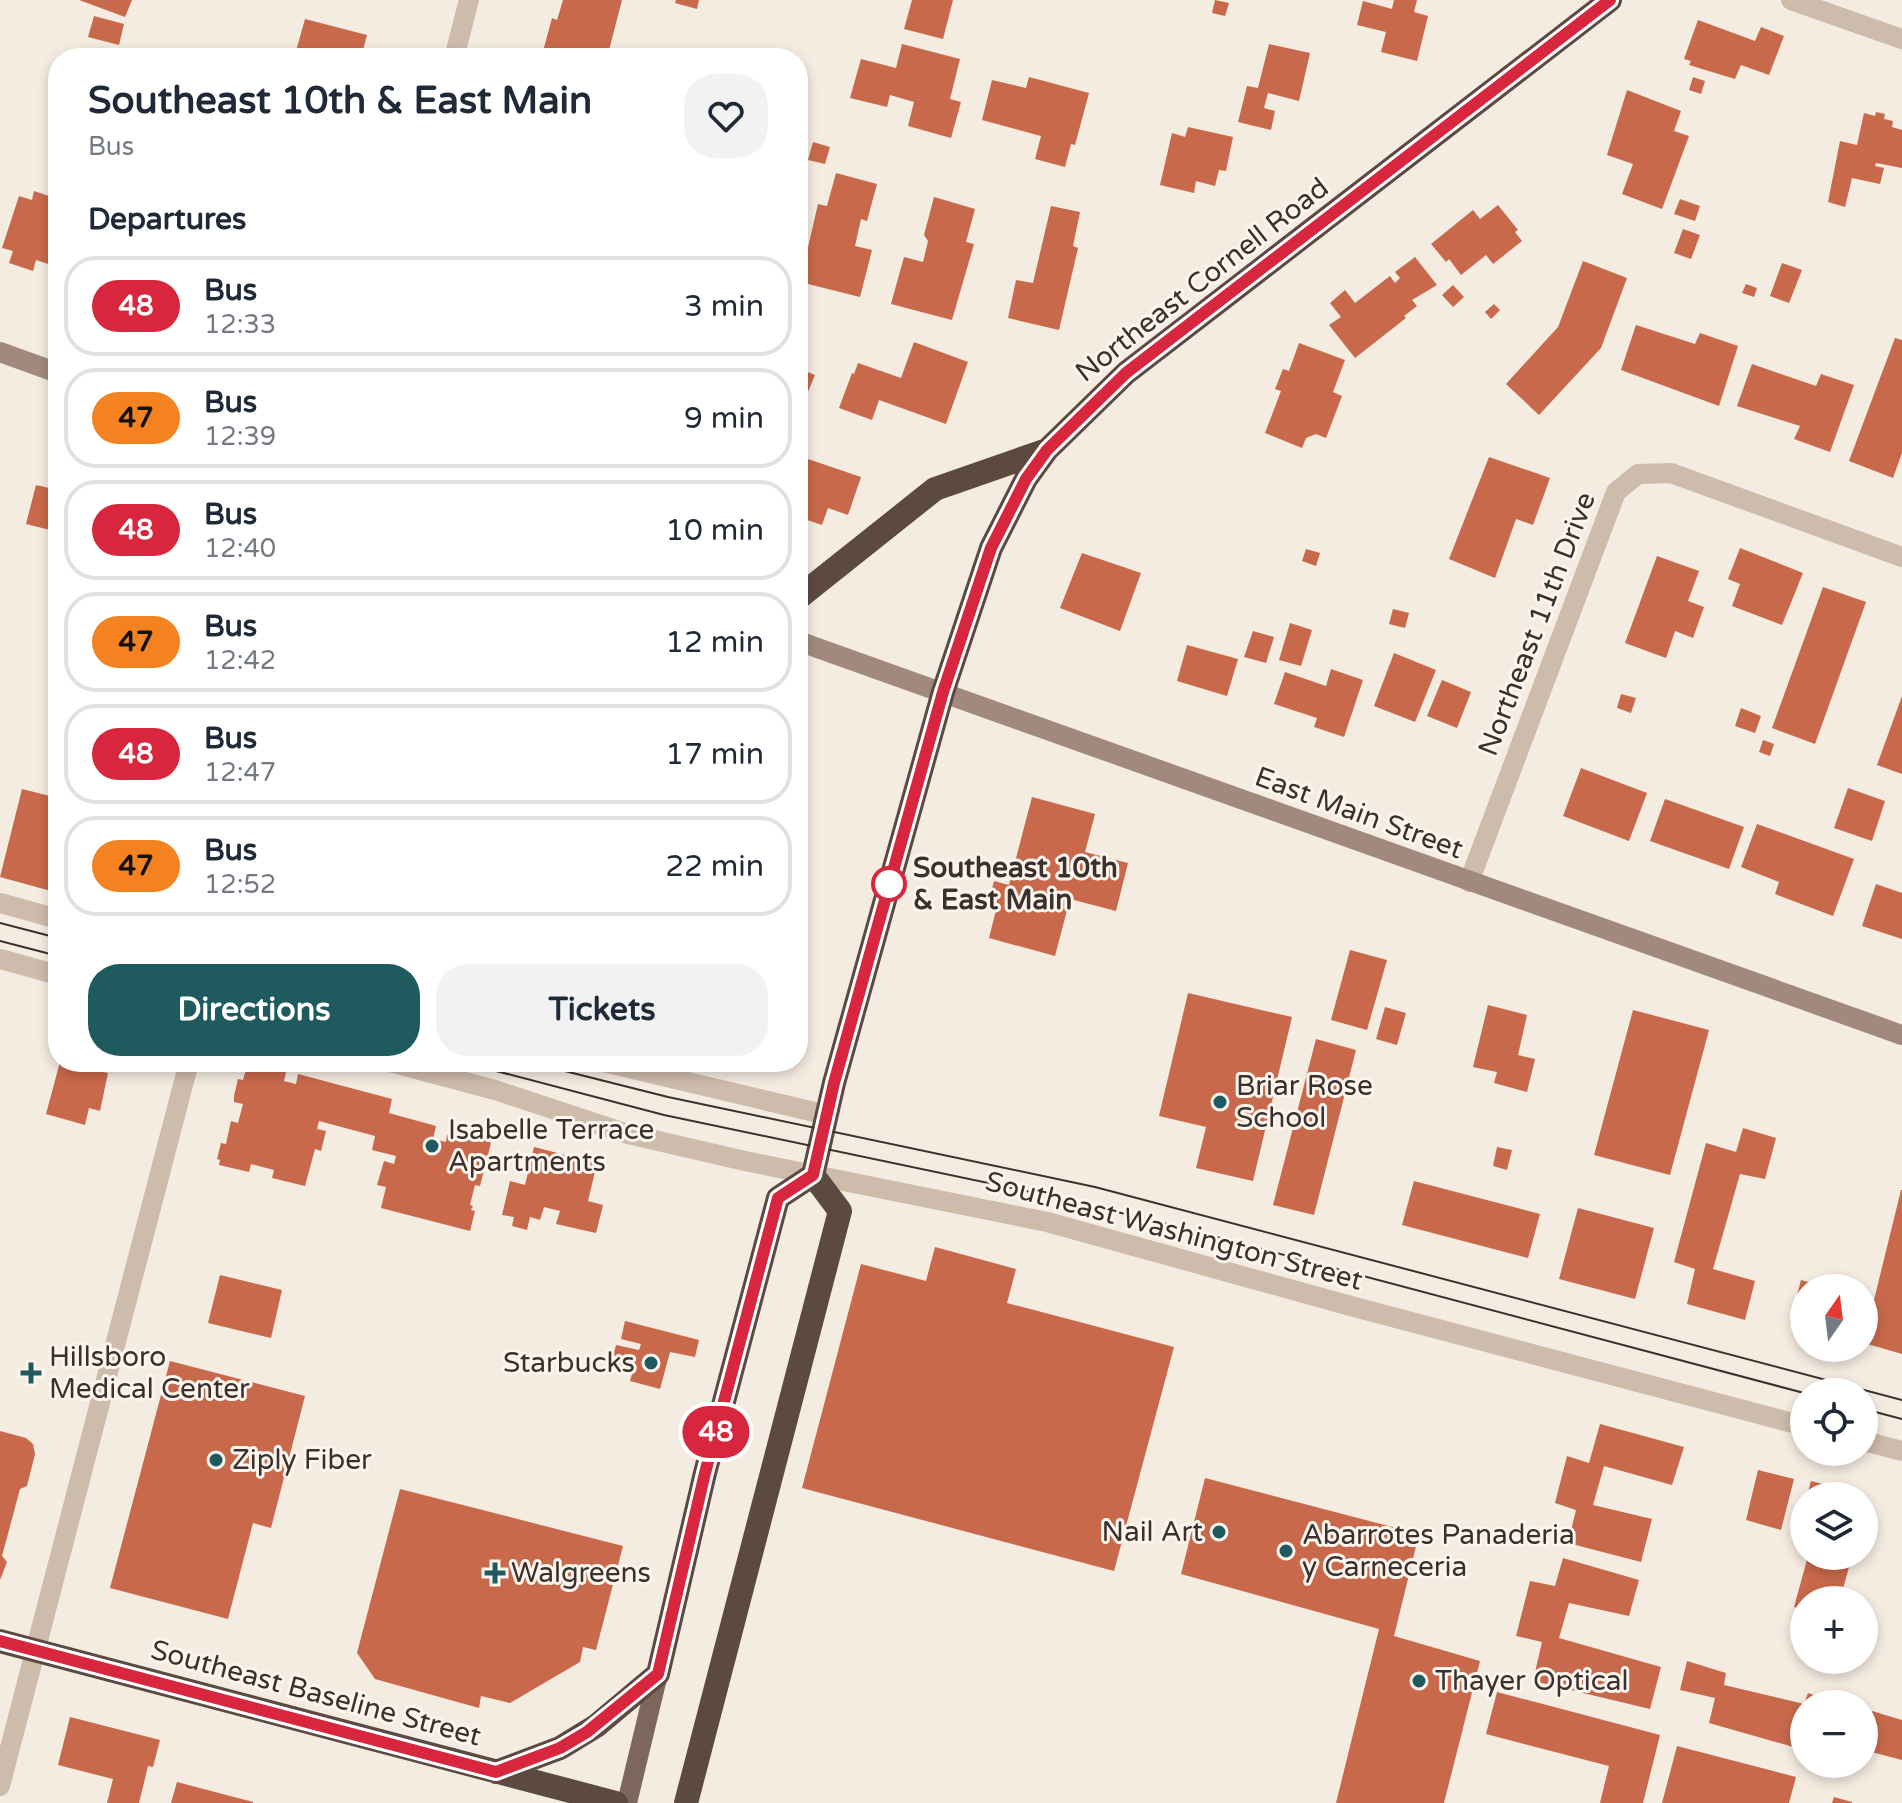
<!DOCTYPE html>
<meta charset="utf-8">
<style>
:root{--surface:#fff;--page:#f2f2f3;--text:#1f2937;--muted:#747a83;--line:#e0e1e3;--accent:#1f5a5e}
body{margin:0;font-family:"Varela Round",sans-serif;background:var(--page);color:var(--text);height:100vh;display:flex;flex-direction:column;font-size:30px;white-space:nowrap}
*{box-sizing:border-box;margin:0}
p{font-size:26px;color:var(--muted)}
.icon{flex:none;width:44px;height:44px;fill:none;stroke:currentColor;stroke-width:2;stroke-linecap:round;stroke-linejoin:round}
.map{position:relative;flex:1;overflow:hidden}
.side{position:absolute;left:48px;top:48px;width:760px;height:1024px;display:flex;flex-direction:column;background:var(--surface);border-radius:32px;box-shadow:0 4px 12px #0003}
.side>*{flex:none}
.badge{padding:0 16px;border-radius:26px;font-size:28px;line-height:52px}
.needle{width:52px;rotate:14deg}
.buttons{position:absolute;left:1790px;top:1274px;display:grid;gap:16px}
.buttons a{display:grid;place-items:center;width:88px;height:88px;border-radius:50%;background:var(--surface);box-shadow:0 4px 12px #0003;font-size:40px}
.map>.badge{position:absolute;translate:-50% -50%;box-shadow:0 0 0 4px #fff}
h2{padding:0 40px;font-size:30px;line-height:72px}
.round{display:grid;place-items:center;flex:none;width:84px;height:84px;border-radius:32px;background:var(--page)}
.headline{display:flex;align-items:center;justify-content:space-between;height:136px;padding:0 40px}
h1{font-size:38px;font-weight:800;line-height:60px}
.button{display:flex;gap:16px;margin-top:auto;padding:16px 40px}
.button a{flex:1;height:92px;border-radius:32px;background:var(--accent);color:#fff;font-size:32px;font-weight:800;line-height:92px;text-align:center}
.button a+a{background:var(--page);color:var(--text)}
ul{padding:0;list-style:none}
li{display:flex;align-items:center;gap:24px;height:100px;margin:0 16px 12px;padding:0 24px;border:4px solid var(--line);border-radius:32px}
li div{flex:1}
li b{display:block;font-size:30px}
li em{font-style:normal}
li .badge{min-width:88px;font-weight:700;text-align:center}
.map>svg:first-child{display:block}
</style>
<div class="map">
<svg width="1902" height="1803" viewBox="0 0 1902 1803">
<rect width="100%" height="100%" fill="#f4ebe1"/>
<path fill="#c8694b" d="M79 0H132L125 17Z
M563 0H622L607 58H554L542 55 552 18 557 20Z
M676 0H699L697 9 675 3Z
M912 0H953L943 39 904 29Z
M1215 0 1229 3 1225 16 1212 13Z
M1394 0H1417L1414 12 1428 16 1417 61 1381 52 1386 32 1357 25 1363 1 1392 9Z
M94 16 124 24 119 45 88 37Z
M305 19 367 35 361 58H294Z
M1698 20 1755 41 1761 27 1784 36 1769 75 1741 65 1735 79 1689 65 1691 61 1684 59Z
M902 44 960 59 950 99 961 102 951 138 908 126 914 102 890 95 887 107 850 98 861 59 896 68Z
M1269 44 1310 53 1299 101 1268 93 1264 108 1275 111 1271 130 1238 122 1247 86 1258 88Z
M1029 77 1089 93 1075 145 1071 144 1065 167 1035 159 1041 136 982 120 992 80 1026 88Z
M1693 77 1705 81 1701 94 1689 90Z
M1627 90 1681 111 1674 131 1689 136 1662 209 1622 194 1633 164 1607 155Z
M1876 112 1885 114 1884 119 1893 121 1892 127 1902 130V168L1876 163 1875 166 1884 168 1880 184 1852 178 1845 207 1828 202 1840 141 1857 145 1864 113 1875 116Z
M1188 127 1233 137 1226 171 1219 170 1215 186 1196 181 1194 193 1160 185 1172 133 1185 137Z
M813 142 830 147 825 164 808 160Z
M836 173 877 184 867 221 861 219 855 246 872 250 860 297 800 282 818 204 827 206Z
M34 191 58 199V232L48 264 36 260 33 271 9 263 13 251 2 248 19 196 32 200Z
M934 197 975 209 966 242 974 244 952 320 891 304 904 257 923 262 928 241 924 235Z
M1680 199 1700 206 1695 221 1674 214Z
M1498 205 1518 230 1515 232 1522 241 1493 264 1486 255 1461 275 1449 259 1446 262 1431 244 1473 210 1480 219Z
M1051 206 1080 212 1073 246 1078 248 1059 330 1008 318 1016 280 1033 283Z
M1683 229 1700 235 1691 259 1674 253Z
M1415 257 1437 285 1412 300 1417 306 1404 316 1406 318 1355 358 1329 325 1341 317 1330 303 1345 290 1355 303 1390 276 1395 283 1400 278 1395 272Z
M1583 261 1627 278 1601 348 1539 415 1506 384 1558 327Z
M1782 263 1802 270 1789 303 1770 296Z
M1746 284 1757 288 1754 297 1742 293Z
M1453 285 1464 297 1453 307 1442 295Z
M1494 304 1500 310 1491 319 1485 312Z
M1636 325 1695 344 1700 333 1738 346 1719 406 1621 370Z
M1895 338 1902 340V453L1893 478 1849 461Z
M914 342 968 362 946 424 879 400 872 420 839 408 852 373 854 374 858 363 901 378Z
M1299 343 1345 360 1333 392 1342 396 1326 438 1316 434 1306 438 1302 448 1265 433 1281 391 1275 389 1283 369 1289 371Z
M1752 364 1816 386 1821 374 1854 385 1830 452 1794 439 1800 426 1737 406Z
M798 368 815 375 805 399 798 396Z
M1489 457 1550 478 1533 525 1516 519 1495 578 1449 559Z
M805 458 861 477 848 515 828 508 822 525 798 517V478Z
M36 485 58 490V532L26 524Z
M1740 548 1803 573 1782 625 1732 606 1740 584 1728 579Z
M1306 549 1320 553 1316 566 1302 561Z
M1082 553 1141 573 1120 631 1060 608Z
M1657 556 1699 571 1688 601 1704 607 1693 638 1675 631 1666 658 1625 643Z
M1823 587 1866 602 1815 744 1772 728Z
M1393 609 1409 613 1405 628 1389 624Z
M1290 623 1312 630 1301 666 1279 660Z
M1253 631 1274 637 1266 663 1244 657Z
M57 644H58V663L52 662Z
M1187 645 1238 659 1227 696 1177 681Z
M1394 653 1436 670 1415 722 1374 706Z
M1331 669 1363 680 1344 737 1314 727 1317 718 1274 704 1285 672 1326 686Z
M1442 680 1471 692 1457 728 1427 716Z
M1621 694 1636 698 1631 713 1617 708Z
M1902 696V774L1877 765Z
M1741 708 1761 716 1755 733 1735 726Z
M798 725 807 728 799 753H798Z
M1763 740 1774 744 1770 756 1759 752Z
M1581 768 1647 793 1629 841 1563 816Z
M1848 788 1885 801 1872 841 1834 828Z
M22 789 58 798V893L0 877Z
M1032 797 1095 814 1085 852 1128 863 1116 911 1070 899 1055 956 989 938 996 910 987 908 994 881 1009 885Z
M1665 799 1744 827 1729 869 1650 841Z
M1757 824 1854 859 1833 916 1775 894 1779 882 1741 867Z
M1876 884 1902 893V939L1862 926Z
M1350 950 1387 960 1367 1030 1331 1020Z
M1188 993 1292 1017 1253 1181 1196 1168 1206 1127 1159 1116Z
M1488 1005 1527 1015 1518 1055 1535 1059 1527 1092 1494 1083 1497 1072 1473 1067Z
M1385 1007 1406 1013 1397 1045 1376 1039Z
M1633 1010 1709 1030 1670 1175 1594 1155Z
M1316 1039 1356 1050 1314 1215 1273 1205Z
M60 1062H105L103 1072 108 1073 100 1111 89 1108 85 1125 46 1114Z
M248 1062 256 1064 259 1062 286 1072 284 1081 296 1084 298 1074 392 1099 389 1113 436 1126 433 1139 446 1142 447 1135 468 1140 474 1137 487 1140 491 1143 480 1186 475 1185 470 1205 473 1206 471 1210 475 1211 470 1231 381 1208 386 1187 377 1185 384 1161 394 1164 396 1156 372 1150 375 1136 319 1121 317 1129 326 1131 321 1151 315 1149 305 1186 272 1178 274 1170 251 1164 249 1172 219 1165 220 1160 217 1159 221 1143 226 1144 231 1121 238 1123 243 1104 234 1102V1096L238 1079 243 1080Z
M1743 1128 1776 1138 1765 1179 1740 1174 1713 1269 1755 1281 1745 1320 1687 1304 1695 1269 1674 1262 1706 1143 1736 1152Z
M534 1147 597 1163 588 1201 603 1205 596 1233 556 1224 560 1211 544 1207 540 1220 530 1217 527 1230 512 1226 514 1217 502 1215 510 1181 525 1185Z
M1497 1147 1512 1150 1507 1170 1493 1166Z
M1414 1181 1540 1214 1528 1258 1402 1225Z
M1901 1190H1902V1354L1864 1343V1298L1874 1300Z
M1578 1208 1654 1228 1635 1299 1559 1279Z
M935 1247 1016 1269 1007 1303 1174 1347 1114 1571 802 1488 861 1264 926 1281Z
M220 1275 282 1290 271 1338 208 1323Z
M1801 1280 1825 1287 1804 1288V1327L1790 1323Z
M625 1321 699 1340 695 1357 670 1352 660 1389 630 1381 632 1374 610 1368 616 1345 639 1350 641 1344 621 1339Z
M170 1361 305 1396 271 1528 253 1523 228 1619 110 1588Z
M1600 1424 1684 1447 1672 1485 1604 1466 1593 1505 1652 1519 1641 1562 1568 1543 1576 1510 1555 1503 1567 1456 1589 1463Z
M0 1431 26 1438 33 1444 35 1454 27 1486 20 1489 2 1556 7 1562 0 1580Z
M1758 1470 1794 1479 1781 1530 1746 1520Z
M1205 1478 1419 1534 1394 1636 1480 1661 1444 1803H1336L1379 1629 1181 1574Z
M1811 1481 1841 1489 1839 1496H1807Z
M400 1489 623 1546 596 1650 583 1647 580 1662 510 1703 481 1696 479 1708 375 1679 357 1653Z
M1808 1556H1852L1840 1600H1804V1610L1794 1607Z
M1563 1558 1639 1580 1629 1616 1569 1603 1559 1638 1661 1667 1650 1709 1533 1681 1542 1642 1516 1636 1530 1581 1555 1586Z
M1687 1661 1726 1673 1724 1685 1804 1704 1808 1693 1841 1704H1804V1725L1797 1748 1709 1723 1715 1698 1680 1690Z
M1497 1692 1660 1735 1643 1803H1600L1609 1766 1486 1734Z
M1872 1711 1902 1720V1760L1864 1750V1738Z
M70 1717 160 1740 153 1767 148 1766 139 1803H107L113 1779 58 1765Z
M1677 1746 1796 1777 1789 1803H1662Z
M177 1782 253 1802V1803H171Z
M1834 1797 1852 1802V1803H1832Z"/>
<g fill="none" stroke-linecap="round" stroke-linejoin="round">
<path stroke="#cdbbac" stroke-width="20" d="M1791 0 1902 39
M454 58 469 0
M1469 882 1616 492 1638 474 1671 473 1902 557
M0 903 58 919
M0 959 58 975
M390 1062 495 1090 628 1134 745 1161 1047 1222 1347 1305 1804 1426
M603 1062 827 1115
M1864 1441 1902 1451
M0 1786 189 1062"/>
<path stroke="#a18a7d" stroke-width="20" d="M0 352 58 373
M798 641 1902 1035"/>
<path stroke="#7d675c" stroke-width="20" d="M627 1803 658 1674"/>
<path stroke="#5c4a42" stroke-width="24" d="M798 598 935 489 1047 450
M0 1641 616 1803
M496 1772 560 1748 596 1726 658 1674 705 1473 778 1198 813 1175 834 1083 943 692 991 548 1026 479 1047 450 1126 373 1610 0
M686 1803 840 1211 813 1175"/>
<path stroke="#3b302b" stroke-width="2" d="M0 923 58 938
M0 941 58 956
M462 1062 664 1115 1026 1191 1156 1221 1804 1393
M529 1062 668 1097 1095 1187 1902 1400
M1864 1409 1902 1419"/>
</g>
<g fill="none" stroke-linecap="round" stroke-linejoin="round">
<g stroke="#fff" stroke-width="18">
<path id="line" d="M0 1641 496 1772 560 1748 587 1732 658 1674 705 1473 778 1198 813 1175 834 1083 943 692 991 548 1026 479 1047 450 1126 373 1610 0"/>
</g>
<use href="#line" stroke="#d7263d" stroke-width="12"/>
</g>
<circle fill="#fff" stroke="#d7263d" stroke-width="4" cx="889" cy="884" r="16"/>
<g fill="#1f5a5e" stroke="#fbf5ee" stroke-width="3">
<circle cx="1220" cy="1102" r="8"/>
<circle cx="432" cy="1146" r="8"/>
<circle cx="651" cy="1363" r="8"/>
<path d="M27 1361h8v8h8v8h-8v8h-8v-8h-8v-8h8z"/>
<circle cx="216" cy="1460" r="8"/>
<circle cx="1219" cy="1532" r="8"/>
<circle cx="1286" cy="1551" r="8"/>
<path d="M491 1561h8v8h8v8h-8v8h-8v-8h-8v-8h8z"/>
<circle cx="1419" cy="1681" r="8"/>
</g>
<g text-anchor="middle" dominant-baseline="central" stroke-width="6" stroke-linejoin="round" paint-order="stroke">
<g font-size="28" fill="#3b302b" stroke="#fbf5ee">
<text transform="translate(1202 280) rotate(-38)">Northeast Cornell Road</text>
<text transform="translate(1537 624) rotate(-69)">Northeast 11th Drive</text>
<text transform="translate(1359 813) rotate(20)">East Main Street</text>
<text transform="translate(1174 1231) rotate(15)">Southeast Washington Street</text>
<text transform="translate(316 1693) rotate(15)">Southeast Baseline Street</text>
</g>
<g font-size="28" font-weight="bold" fill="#3b302b" stroke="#fbf5ee" text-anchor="start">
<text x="913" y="868">Southeast 10th<tspan x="913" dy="32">&amp; East Main</tspan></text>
</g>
<g font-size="28" fill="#3b302b" stroke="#fbf5ee" text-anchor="start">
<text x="1236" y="1086">Briar Rose<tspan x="1236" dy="32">School</tspan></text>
<text x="448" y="1130">Isabelle Terrace<tspan x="448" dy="32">Apartments</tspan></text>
<text x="49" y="1357">Hillsboro<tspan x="49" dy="32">Medical Center</tspan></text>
<text x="635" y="1363" text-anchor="end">Starbucks</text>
<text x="232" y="1460">Ziply Fiber</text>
<text x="1203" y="1532" text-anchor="end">Nail Art</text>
<text x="1302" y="1535">Abarrotes Panaderia<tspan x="1302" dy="32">y Carneceria</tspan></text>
<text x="511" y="1573">Walgreens</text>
<text x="1435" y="1681">Thayer Optical</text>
</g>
</g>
</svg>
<div class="buttons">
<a><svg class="needle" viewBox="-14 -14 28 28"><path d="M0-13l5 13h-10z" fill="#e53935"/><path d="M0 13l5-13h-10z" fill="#747a83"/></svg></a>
<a><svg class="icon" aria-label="locate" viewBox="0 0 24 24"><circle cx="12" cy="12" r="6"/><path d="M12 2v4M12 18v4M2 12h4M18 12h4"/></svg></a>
<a><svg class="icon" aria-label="layers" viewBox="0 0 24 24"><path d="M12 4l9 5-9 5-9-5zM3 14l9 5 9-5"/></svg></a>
<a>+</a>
<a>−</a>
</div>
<b class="badge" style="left:716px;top:1432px;background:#d7263d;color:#fff">48</b>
<section class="side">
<div class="headline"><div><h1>Southeast 10th &amp; East Main</h1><p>Bus</p></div><a class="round"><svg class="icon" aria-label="heart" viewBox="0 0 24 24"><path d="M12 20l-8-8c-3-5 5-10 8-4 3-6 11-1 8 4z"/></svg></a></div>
<h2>Departures</h2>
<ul>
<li><span class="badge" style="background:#d7263d;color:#fff">48</span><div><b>Bus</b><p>12:33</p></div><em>3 min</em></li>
<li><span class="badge" style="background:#f58220;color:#111">47</span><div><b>Bus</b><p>12:39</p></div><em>9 min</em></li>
<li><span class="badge" style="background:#d7263d;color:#fff">48</span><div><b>Bus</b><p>12:40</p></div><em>10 min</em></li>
<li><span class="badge" style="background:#f58220;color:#111">47</span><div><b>Bus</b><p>12:42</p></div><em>12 min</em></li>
<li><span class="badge" style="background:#d7263d;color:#fff">48</span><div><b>Bus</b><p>12:47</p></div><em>17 min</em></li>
<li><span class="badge" style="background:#f58220;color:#111">47</span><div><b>Bus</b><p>12:52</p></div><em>22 min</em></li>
</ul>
<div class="button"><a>Directions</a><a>Tickets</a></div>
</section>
</div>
